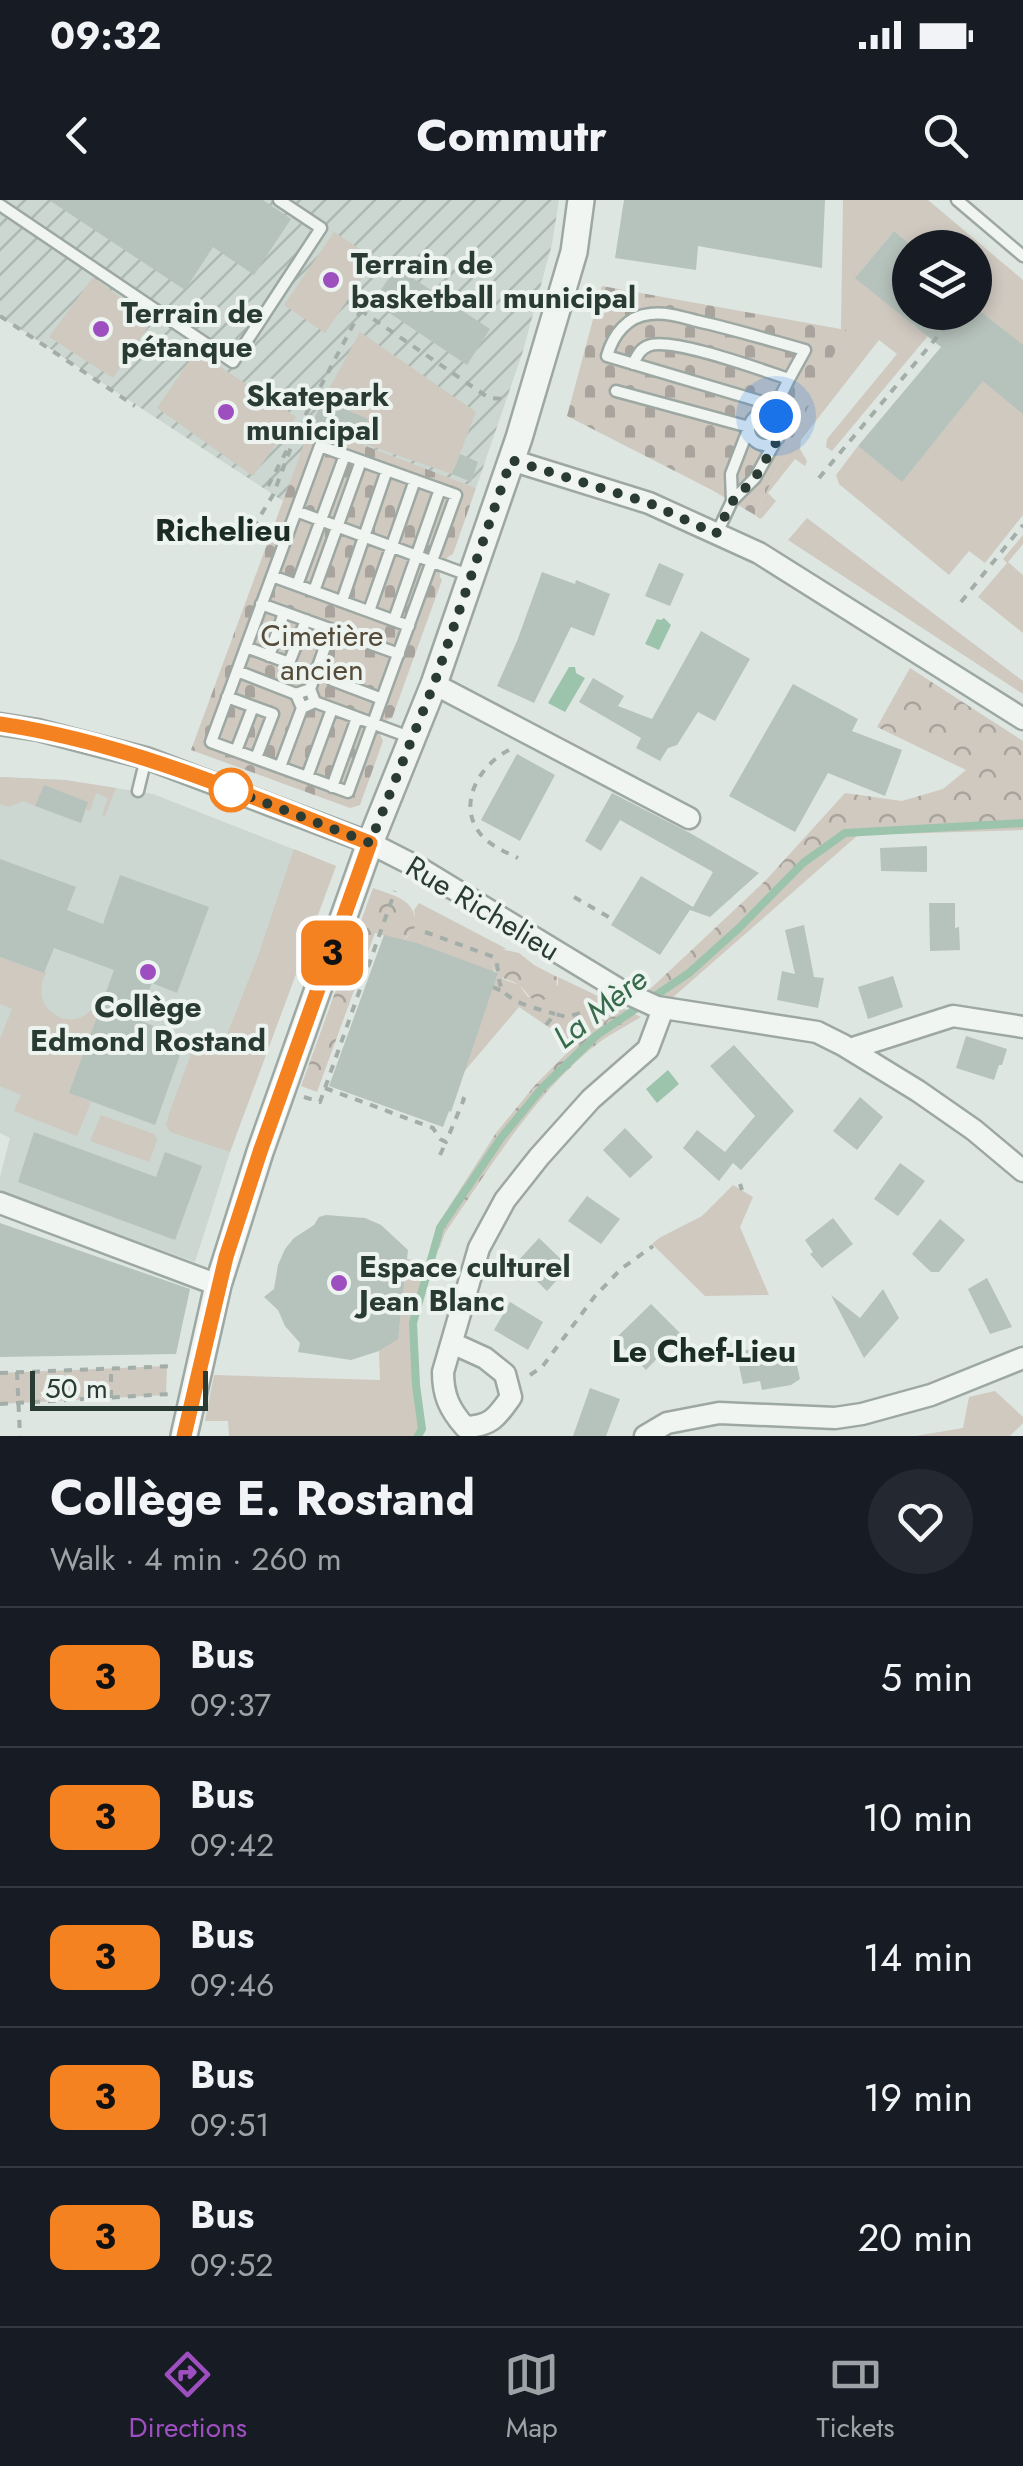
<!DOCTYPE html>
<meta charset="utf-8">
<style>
:root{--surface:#171b24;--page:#242831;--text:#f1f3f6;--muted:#9ea1a6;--line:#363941;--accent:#9e4fbf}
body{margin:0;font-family:Jost,sans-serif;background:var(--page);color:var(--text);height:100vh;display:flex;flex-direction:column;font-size:38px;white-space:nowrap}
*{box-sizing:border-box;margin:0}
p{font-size:32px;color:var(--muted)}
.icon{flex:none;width:55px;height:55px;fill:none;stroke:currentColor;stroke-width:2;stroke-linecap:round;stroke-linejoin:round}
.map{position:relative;height:1236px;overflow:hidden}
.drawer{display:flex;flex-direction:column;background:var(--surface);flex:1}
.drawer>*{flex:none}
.badge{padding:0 20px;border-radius:15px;font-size:35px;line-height:65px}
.fabs{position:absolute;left:892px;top:30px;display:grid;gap:20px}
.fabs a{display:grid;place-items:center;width:100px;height:100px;border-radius:50%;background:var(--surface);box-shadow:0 5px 15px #0003;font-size:50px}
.scale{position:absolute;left:30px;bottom:25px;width:178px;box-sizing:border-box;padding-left:10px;border:5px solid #293b32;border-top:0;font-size:28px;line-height:35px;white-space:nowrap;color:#293b32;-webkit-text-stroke:8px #edf4f0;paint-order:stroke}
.you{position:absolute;width:50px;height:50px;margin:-25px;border:8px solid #fff;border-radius:50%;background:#1a73e8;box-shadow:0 0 0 15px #1a73e833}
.map>.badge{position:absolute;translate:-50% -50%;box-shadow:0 0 0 5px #fff}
.round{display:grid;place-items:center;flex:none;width:105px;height:105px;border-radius:52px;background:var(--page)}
.headline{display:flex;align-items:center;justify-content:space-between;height:170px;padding:0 50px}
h1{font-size:48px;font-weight:700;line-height:75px}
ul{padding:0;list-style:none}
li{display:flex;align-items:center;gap:30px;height:140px;padding:0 50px;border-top:2px solid var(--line)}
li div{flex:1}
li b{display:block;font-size:38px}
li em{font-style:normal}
li .badge{min-width:110px;font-weight:700;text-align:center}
.status{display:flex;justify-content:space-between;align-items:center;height:70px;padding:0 50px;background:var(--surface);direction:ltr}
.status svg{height:28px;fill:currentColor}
header{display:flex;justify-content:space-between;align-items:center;height:130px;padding:0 50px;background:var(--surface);font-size:45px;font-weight:700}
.menu{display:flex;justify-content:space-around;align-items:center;height:140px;border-top:2px solid var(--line);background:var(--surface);font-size:28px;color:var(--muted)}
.menu a{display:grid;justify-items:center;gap:5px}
.menu .on{color:var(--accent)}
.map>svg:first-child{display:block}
</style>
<div class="status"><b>09:32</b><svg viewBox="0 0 49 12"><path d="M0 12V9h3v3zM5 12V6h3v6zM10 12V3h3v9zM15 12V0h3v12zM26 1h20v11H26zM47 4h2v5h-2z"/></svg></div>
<header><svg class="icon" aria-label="back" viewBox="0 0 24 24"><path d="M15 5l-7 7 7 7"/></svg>Commutr<svg class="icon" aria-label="search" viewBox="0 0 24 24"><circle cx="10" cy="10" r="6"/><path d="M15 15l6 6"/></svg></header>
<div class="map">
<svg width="1023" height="1236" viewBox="0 0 1023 1236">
<defs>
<pattern id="industrial-furrows" width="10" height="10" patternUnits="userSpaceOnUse" patternTransform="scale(2.5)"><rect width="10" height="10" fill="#ccd7d1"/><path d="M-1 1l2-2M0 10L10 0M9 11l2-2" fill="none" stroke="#afb9b4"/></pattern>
<pattern id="forest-crowns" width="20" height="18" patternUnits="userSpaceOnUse" patternTransform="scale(2.5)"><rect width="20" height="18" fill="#cfc9c0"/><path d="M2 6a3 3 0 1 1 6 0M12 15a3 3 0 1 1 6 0" fill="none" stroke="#a8a49d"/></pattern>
<pattern id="cemetery-stones" width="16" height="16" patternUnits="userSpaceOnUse" patternTransform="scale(2.5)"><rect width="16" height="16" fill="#cfc9c0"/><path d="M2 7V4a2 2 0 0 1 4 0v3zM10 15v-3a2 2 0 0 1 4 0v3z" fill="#a8a49d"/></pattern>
</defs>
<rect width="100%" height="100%" fill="#dee6e2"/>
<path fill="#ccd7d1" d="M0 577 65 580 153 594 336 666 231 949 195 1062 0 992V977L10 938 0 933Z"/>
<path fill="url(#industrial-furrows)" d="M0 0H559L552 44 523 151 476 288 311 226 283 301 0 116Z"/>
<path fill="#cfc9c0" d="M843 0H928L1023 80V315L985 363 969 351 949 375 839 284 836 275 858 246 902 281 1016 140 975 108 985 95 975 86V48L914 47 894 31 856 77 917 128 947 113 832 251 826 247 827 239 897 154 879 140 801 240 800 249 807 261 805 266 795 259 768 293 776 301 762 318 760 319 755 315 845 131 841 129Z
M334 32 375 59 325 133 284 105Z
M93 77 152 121 113 178 49 137Z
M360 132 476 212 452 274 359 242 332 205 323 200Z
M196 151 296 217 253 276 157 208Z
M807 318 1023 481V494L788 340Z
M1023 335V344L1008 362 1023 375V433L978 397 1007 363 1003 359Z
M0 577 65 580 116 588 105 616 102 615 108 598 96 593 90 611 85 609 88 602 44 585 35 606 23 601 9 607 0 604Z
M294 649 336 666 230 952 170 932 166 925 169 914 196 840 215 845 226 837 258 756Z
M419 703 507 749H501L492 763 494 772 403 741C412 734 417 721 414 710Z
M0 757 44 773 47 771C23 813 81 841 100 797L102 801 70 893 91 902 77 936 14 911 21 895 0 886V839L12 809 0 804Z
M498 773 503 779 519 785 528 797 558 785V777L623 808 575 845 519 807 463 873Z
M101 915 154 934 157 940 149 962 90 941Z
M733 985 753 997 740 1027 769 1095 705 1096 652 1044 659 1038 702 1016Z
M407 1059 429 1062 411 1123 413 1180 420 1228 415 1236H229L228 1221H205L214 1175 380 1180 379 1151 392 1142 399 1129Z
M167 1166 166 1195 0 1204V1173Z
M995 1191 1023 1217V1223L1010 1236H915L963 1228 969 1197Z"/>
<path fill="url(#forest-crowns)" d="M910 468 1023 541V630L858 635 671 799 648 791 766 680 845 593 902 601 943 589 966 570 877 527Z
M373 688C395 696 416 699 416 726L403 741 375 733 317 892 301 886Z
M501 749 519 753 534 765 557 777C558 791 550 799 537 802 528 797 525 789 517 784 504 776 497 781 492 763Z
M623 808 641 817C628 825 614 832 601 841 537 889 490 968 445 1033L440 1047 429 1062 436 1027 496 933 536 884 575 845Z"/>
<path fill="url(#cemetery-stones)" d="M602 86 846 130 755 315 710 289 567 216Z
M311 225 476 288 453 354C443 359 439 366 440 377L442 380 392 518 384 521 379 532 383 541 360 605 350 608 191 550Z"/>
<path fill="#9cc3ab" d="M664 418 671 425 659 450 645 444 657 419 661 420Z
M569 467H575L576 473 585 478 565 512 548 503Z
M668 870 679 884 657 903 646 889Z"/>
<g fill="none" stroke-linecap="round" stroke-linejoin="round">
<path stroke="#9cc3ab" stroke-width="8" d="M418 1236 422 1229 416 1185 413 1123 440 1028 501 938 542 888 597 835 689 773 739 728 803 663 845 633 1023 623"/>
</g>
<path fill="#b6c2bc" d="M49 0H263L291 19 254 75 213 47 185 90Z
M624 0H825L822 68 698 46 696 70 615 58Z
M894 31 910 44V112H981L1023 145V214L983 181 902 282 858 246 941 147 855 78Z
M396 67 490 129 467 165 373 102Z
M323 200 368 219 359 242 311 225Z
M460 254 478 262 471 282 452 274Z
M659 363 684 374 670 406 645 396Z
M542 372 575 384 576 380 610 394 594 436 571 427 534 503 497 486 517 441Z
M701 431 750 459 715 521 698 512 677 545 668 548 660 561 636 548 641 538 579 502 593 478 624 496 618 506 652 519Z
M793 484 858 519 852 531 902 550 885 596 828 573 795 632 729 596Z
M517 554 555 575 520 641 481 620Z
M44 585 88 602 81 623 35 606Z
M612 593 690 633 759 673 710 717 690 710 660 755 611 725 641 676 693 707 713 672 620 620 601 651 585 641Z
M927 646V672L881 671 880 648Z
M0 659 76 687 67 710 103 724 120 675 209 707 177 793 152 783 138 820 186 838 155 925 69 893 114 770 54 748 44 773 0 757Z
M929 703H955V728L959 727 960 750 930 751Z
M804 725 814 777 824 778 818 808 777 800 782 771 795 774 785 730Z
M384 735 417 743 498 773 451 912 449 911 443 927 329 886Z
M893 776 903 807 868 819 858 787Z
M966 836 1007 849 1002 865H999L994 880 956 868Z
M734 845 794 911 741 970 733 963 719 981 683 948 697 930 725 952 755 916 710 866Z
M860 897 883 917 857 950 833 931Z
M625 928 653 957 630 978 603 950Z
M34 932 156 977 165 952 202 966 175 1040 18 982Z
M900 963 925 981 898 1016 874 999Z
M587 996 620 1019 601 1044 568 1021Z
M326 1015 365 1018 381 1025 408 1050 398 1139 379 1151 351 1160 298 1152 300 1143 285 1126 278 1110 264 1097 274 1089 278 1065 285 1049 294 1038 314 1025 319 1017Z
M833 1018 853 1044 822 1068 810 1054 813 1052 805 1040Z
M940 1019 965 1040 939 1072H931L912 1054Z
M0 1023 190 1089 176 1154 0 1157Z
M539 1038 569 1067 547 1091 517 1062Z
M987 1078 1012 1127 990 1134 968 1089Z
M883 1089 899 1118 864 1158 831 1095 860 1118Z
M510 1102 543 1122 528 1150 494 1130Z
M651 1104 681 1134 646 1170 615 1139Z
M784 1143 786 1158 795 1156 800 1179 791 1185 762 1190 760 1181 743 1184 736 1152Z
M590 1188 620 1199 606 1236H573Z"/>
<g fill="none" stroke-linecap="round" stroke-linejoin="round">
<g stroke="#9da8a3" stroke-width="15">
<path id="service" d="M957 0 1023 56
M0 5 233 162 321 28 279 0
M633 164C637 156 640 149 648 146 670 136 764 171 789 179L772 214
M616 191 749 227
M776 206 607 156C613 135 627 116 650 114 666 112 682 117 697 121 733 129 769 140 805 150L789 179
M749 229a16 16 0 1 1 32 0a16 16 0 1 1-32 0Z
M320 246 456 295 348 592 211 542Z
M732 301 731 274 748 230
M296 311 468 375
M717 333 732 301 755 278 775 242
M272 376 409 426
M297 385 345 255
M314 391 361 261
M342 401 387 270
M261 404 399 454
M369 411 415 280
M394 420 440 289
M246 447 289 463 306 420
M269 456 284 413
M237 471 296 494 310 489 315 502 302 508 296 494
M332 480 382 499
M310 489 331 430
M227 497 273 514 256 558
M315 502 412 538
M236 551 253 507
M280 567 302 508
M307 577 332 509
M332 587 357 518
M138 591 146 558"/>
</g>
<g stroke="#9da8a3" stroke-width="25">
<path id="minor" d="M511 260 649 303 759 353 1023 519
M434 484 689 618
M0 524 38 530 146 558 370 643 421 669 620 790 657 807 817 832 843 845 918 891 974 930 1023 971
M850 849 953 816 1023 827
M0 1003 218 1085
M452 1143 485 1158 505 1174 511 1197C496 1218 491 1226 465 1227 449 1209 443 1195 443 1172L479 1048 505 1000 539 957 591 899 648 849 663 809
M645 1236 667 1223 719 1213 835 1218 862 1214 931 1195 1023 1158"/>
</g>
<g stroke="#9da8a3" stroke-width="30">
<path id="tertiary" d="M184 1236 218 1085 260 952 370 643 434 484 519 238 574 52 581 0"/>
</g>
<path stroke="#a4aea9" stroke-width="4" stroke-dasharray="8 8" stroke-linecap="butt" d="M347 101 489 198 505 199
M0 116 135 206
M819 278 958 112
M268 286 361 110
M253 328 273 295 293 242
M961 402 1023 325
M509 550C478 566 455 607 483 637 493 647 506 652 518 658
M574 697 614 720
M425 732 494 757C500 768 497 779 502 789 511 804 540 809 555 814
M493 787 504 792
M546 825 555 814 567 817 604 806
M325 888 433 928 440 939 446 942 464 899 455 895
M304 897 320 902 395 691
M440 955 446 942
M740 984 742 990
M17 1172 20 1236
M0 1173 175 1166
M530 1175 542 1167 595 1096 621 1069 653 1046
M111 1198V1168
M0 1204 170 1194"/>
<use href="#service" stroke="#f0f5f2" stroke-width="10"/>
<use href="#minor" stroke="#f0f5f2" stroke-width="20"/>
<use href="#tertiary" stroke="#f0f5f2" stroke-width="25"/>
</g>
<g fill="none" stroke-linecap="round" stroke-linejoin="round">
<g stroke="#fff" stroke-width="22">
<path id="line" d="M0 524C129 543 249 596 370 643L260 952 226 1057 184 1236"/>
</g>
<use href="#line" stroke="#f58220" stroke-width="15"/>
<path stroke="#293b32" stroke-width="10" stroke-dasharray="0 18" d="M231 590 224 587 370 643 434 484 511 260 649 303 716 334 732 302 755 278 781 234V225L776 216"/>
</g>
<g fill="#9e4fbf" stroke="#edf4f0" stroke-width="4">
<circle cx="331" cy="80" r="10"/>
<circle cx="101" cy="129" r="10"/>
<circle cx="226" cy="212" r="10"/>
<circle cx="148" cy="772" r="10"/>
<circle cx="339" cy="1083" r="10"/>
</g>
<circle fill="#fff" stroke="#f58220" stroke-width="5" cx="231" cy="590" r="20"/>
<g text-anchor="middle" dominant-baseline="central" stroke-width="8" stroke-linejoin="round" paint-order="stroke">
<g font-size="30" font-weight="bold" fill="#293b32" stroke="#edf4f0" text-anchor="start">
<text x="351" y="63">Terrain de<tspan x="351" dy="34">basketball municipal</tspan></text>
<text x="121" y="112">Terrain de<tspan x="121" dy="34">pétanque</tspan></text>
<text x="246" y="195">Skatepark<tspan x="246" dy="34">municipal</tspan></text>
<text x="148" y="806" text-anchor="middle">Collège<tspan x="148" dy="34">Edmond Rostand</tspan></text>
<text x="359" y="1066">Espace culturel<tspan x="359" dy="34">Jean Blanc</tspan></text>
</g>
<g font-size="30" fill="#554b38" stroke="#edf4f0">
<text x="322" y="435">Cimetière<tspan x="322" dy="34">ancien</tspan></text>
</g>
<g font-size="30" fill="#293b32" stroke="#edf4f0">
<text transform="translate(483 708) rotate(31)">Rue Richelieu</text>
</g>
<g font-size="32" font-weight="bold" fill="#1b2c24" stroke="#edf4f0">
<text x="223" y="330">Richelieu</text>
<text x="704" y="1151">Le Chef-Lieu</text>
</g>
<g font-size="32" font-style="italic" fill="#376b4c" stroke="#edf4f0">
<text transform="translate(600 808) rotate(-38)">La Mère</text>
</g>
</g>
</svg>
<div class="fabs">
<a><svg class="icon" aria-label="layers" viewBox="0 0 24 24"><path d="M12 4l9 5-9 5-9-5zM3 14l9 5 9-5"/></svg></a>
</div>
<div class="scale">50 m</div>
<div class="you" style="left:776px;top:216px"></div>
<b class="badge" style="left:332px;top:753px;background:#f58220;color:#111">3</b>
</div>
<section class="drawer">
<div class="headline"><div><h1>Collège E. Rostand</h1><p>Walk · 4 min · 260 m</p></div><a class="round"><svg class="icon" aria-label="heart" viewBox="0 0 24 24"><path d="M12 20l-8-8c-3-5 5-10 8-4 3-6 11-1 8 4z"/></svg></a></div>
<ul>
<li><span class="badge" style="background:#f58220;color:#111">3</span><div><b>Bus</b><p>09:37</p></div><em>5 min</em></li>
<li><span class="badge" style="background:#f58220;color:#111">3</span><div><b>Bus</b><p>09:42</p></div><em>10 min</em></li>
<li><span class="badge" style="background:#f58220;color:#111">3</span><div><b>Bus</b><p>09:46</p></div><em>14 min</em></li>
<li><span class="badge" style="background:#f58220;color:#111">3</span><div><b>Bus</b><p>09:51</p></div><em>19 min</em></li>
<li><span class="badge" style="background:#f58220;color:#111">3</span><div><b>Bus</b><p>09:52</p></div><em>20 min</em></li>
</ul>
</section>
<nav class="menu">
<a class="on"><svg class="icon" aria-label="directions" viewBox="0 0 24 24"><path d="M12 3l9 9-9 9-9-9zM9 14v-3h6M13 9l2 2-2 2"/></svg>Directions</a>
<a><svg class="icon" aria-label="map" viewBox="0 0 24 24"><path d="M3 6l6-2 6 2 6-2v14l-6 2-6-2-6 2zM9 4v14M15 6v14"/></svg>Map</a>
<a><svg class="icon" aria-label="tickets" viewBox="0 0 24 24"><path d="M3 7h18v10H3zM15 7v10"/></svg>Tickets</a>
</nav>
